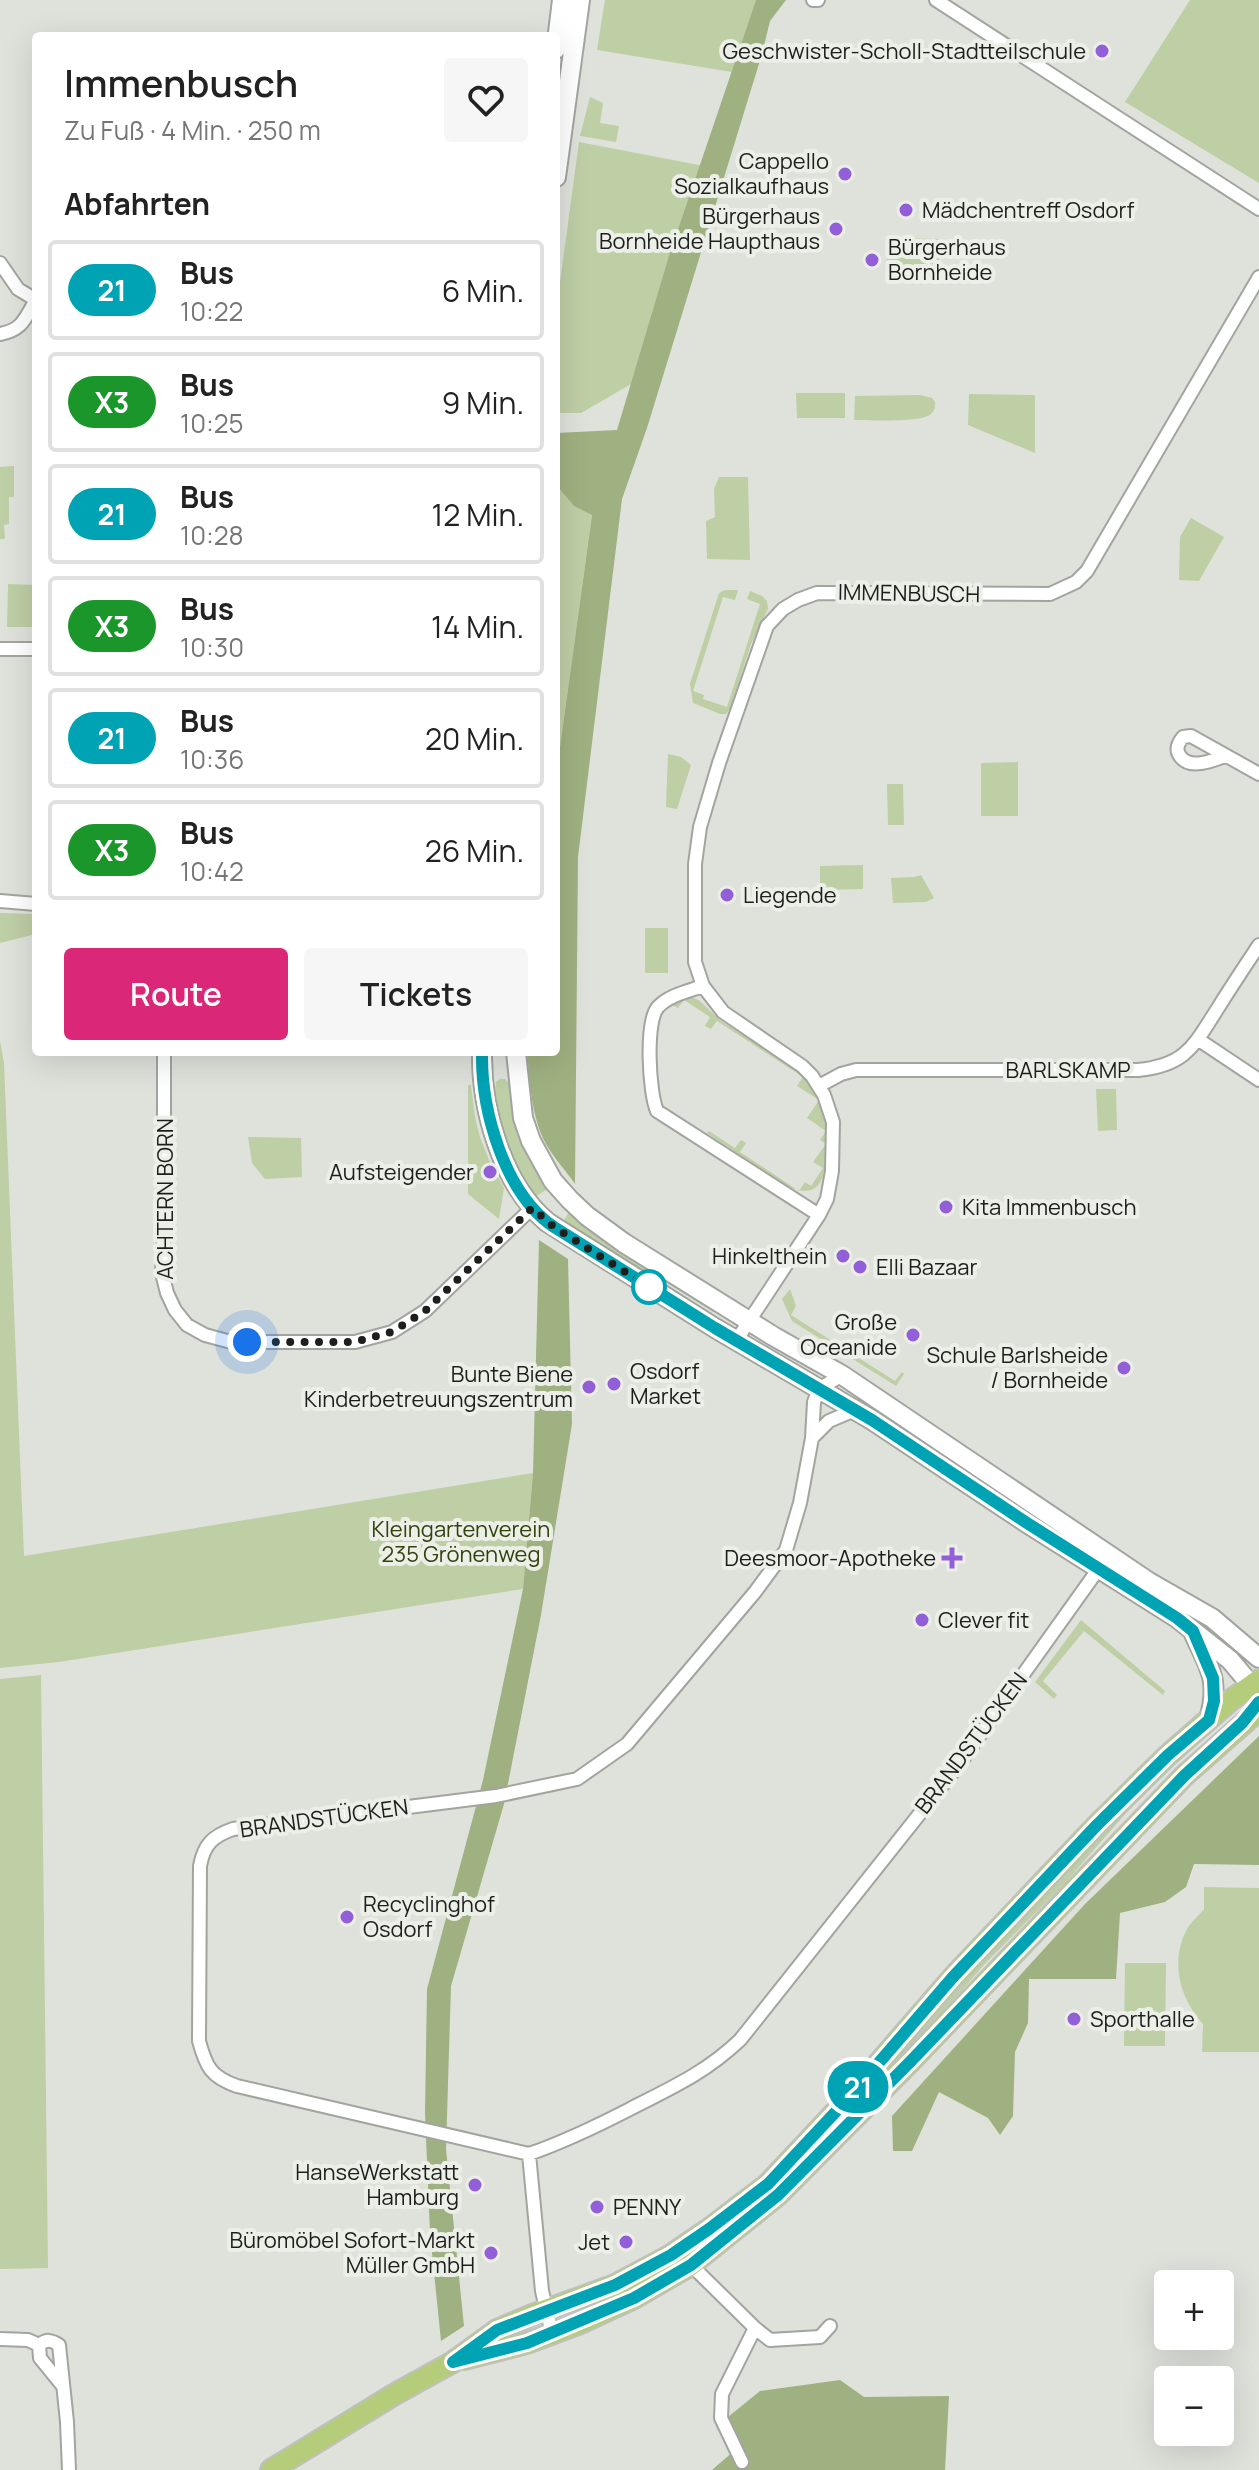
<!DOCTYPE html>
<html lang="de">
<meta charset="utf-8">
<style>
:root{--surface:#fff;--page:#f6f6f6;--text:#222;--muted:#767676;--line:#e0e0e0;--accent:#db2777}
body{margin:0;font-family:Manrope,sans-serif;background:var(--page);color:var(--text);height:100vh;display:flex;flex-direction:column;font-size:30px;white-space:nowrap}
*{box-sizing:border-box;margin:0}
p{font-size:26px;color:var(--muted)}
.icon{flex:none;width:44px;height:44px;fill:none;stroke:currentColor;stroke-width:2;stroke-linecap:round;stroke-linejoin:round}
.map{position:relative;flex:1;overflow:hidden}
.side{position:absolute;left:32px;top:32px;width:528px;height:1024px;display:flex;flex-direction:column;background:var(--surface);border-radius:8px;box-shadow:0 8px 32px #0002}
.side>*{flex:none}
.badge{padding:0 16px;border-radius:26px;font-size:28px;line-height:52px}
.tools{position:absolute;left:1154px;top:2270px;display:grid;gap:16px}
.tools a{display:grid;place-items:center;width:80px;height:80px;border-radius:8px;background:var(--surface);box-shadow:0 8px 32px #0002;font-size:40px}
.you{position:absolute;width:40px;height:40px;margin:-20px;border:6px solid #fff;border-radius:50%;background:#1a73e8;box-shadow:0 0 0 12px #1a73e833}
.map>.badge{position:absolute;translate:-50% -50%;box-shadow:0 0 0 4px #fff}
h2{padding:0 32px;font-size:30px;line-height:72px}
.round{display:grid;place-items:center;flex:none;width:84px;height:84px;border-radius:8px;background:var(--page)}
.headline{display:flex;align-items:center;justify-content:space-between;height:136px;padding:0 32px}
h1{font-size:38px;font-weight:600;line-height:60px}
.cta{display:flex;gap:16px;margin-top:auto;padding:16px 32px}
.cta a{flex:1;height:92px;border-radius:8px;background:var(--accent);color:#fff;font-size:32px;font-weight:600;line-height:92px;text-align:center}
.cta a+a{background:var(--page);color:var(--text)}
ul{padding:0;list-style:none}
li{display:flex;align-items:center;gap:24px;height:100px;margin:0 16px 12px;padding:0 16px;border:4px solid var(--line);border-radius:8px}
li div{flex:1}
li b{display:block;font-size:30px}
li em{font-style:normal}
li .badge{min-width:88px;font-weight:700;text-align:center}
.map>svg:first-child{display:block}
</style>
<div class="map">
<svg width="1259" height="2470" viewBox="0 0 1259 2470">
<rect width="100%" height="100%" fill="#dfe2db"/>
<path fill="#becea5" d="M605 0H756L732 72 597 50Z
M1190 0H1259V183L1125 102Z
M590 97 603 103 600 123 619 126 616 142 580 136Z
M579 142 704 166 631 384 581 413H556V312Z
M887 238 940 239 939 273 887 272Z
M796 393H845V418H797Z
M969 394 1035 395V453L968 425Z
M920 395 932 398 935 402C935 407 935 410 931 414 921 423 870 420 854 420L855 396Z
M14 466V497H9V524L4 525 5 539H0V467Z
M719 477H748L750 560 707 559 706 521 715 517 714 489Z
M556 485 574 506 592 514 556 776Z
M1191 518 1224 537 1199 581 1179 580 1180 537Z
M8 584 36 585V627H7Z
M725 590H738L735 600 723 597 693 691 704 695 703 699 727 707 760 604 747 599 750 591 762 596 767 601 768 609 751 644 730 709 726 714H720L693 703 690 684 719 593Z
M668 754 681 757 691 765 677 809 666 807Z
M1018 762V816H981V763Z
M887 784H903L904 825H888Z
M863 865V889L820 890V866Z
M921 875 934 898 926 902 893 903 891 878 914 877Z
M0 913 36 914V934L0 943Z
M645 928H668V973H645Z
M684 998H694L700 1001 721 1021 794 1068C806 1080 817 1092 823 1109 828 1123 827 1138 826 1152 825 1181 819 1200 787 1186L707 1133 709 1131 735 1148 741 1140 746 1143 740 1152 799 1191 805 1182 811 1186 823 1168 813 1162 826 1144 820 1140 826 1131 807 1118 819 1100 797 1086 803 1077 717 1021 711 1029 705 1026 710 1017 684 1000 678 1008 672 1005Z
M0 1041 4 1063 24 1556 533 1473 523 1589 59 1662 0 1668Z
M500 1079H505L509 1083 515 1123 521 1139 531 1148 552 1186 532 1199C513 1162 491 1125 496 1082Z
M468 1085H471L475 1117 480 1137 489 1160 504 1188 499 1219 468 1194Z
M1096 1089H1116L1117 1130 1098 1131Z
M248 1137 301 1138 302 1177 265 1179 252 1163Z
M571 1208 716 1307 713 1312 667 1283 561 1226Z
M790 1289 796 1306 791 1315 895 1381 902 1372 904 1374 896 1386 792 1321 782 1299Z
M1081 1620 1165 1691 1163 1695 1084 1631 1043 1681 1057 1695 1054 1699 1035 1682Z
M41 1675 48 2268 0 2269V1679Z
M1141 1796 1065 1883 984 1965 905 2056 872 2087 1008 1927Z
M1204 1887 1259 1888V2052H1202L1203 2024C1179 1998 1170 1961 1187 1929 1191 1922 1199 1915 1204 1909Z
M1125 1963H1166L1165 2046H1124Z"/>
<path fill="#9fb181" d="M756 0H786L770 21 762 54 647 428 622 499 578 857 575 1184C566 1171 554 1158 546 1144 531 1116 530 1082 527 1052H556V776L592 515 574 506 556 485V433L617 430 669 256Z
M539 1240 568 1259 572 1424 541 1615 504 1804 451 1986 446 2149 464 2326 441 2341 430 2233 425 2113 427 1989 483 1780 523 1589 533 1473Z
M1259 1736V1865L1194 1864 1186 1887 1165 1902 1120 1913 1116 1979H1029L1028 2023 1015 2052 1013 2116 1000 2135 988 2118 939 2092 912 2151H893L892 2116 1085 1904Z
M840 2380 864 2397 949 2396 945 2470H712L742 2444 728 2417 760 2391Z"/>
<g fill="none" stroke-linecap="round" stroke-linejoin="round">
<g stroke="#a2a59f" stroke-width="16">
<path id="street" d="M813 0H818
M936 0 1259 209
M0 263 18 289 36 300
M0 334C23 330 25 318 36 300
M0 649H36
M1225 756C1212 761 1189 770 1180 756 1175 749 1178 743 1183 737L1191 736 1259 774
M0 901 36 904
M703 986C689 991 669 995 658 1007 645 1021 649 1093 657 1111L819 1215
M1199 1040 1259 1080
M164 1052V1229L162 1273 167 1293 175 1310 187 1325 205 1335 231 1342H355L392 1332 425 1311 532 1208
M819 1086 841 1074 856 1070H1138C1187 1065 1194 1045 1218 1008 1231 987 1245 966 1259 945
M736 1341 819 1215 827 1199 832 1171 833 1122 824 1095 812 1076 802 1066 723 1012 703 986 695 962V864L700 827 719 763 767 626 783 609 798 600 817 593 1050 594 1076 582 1087 571 1259 277
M842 1375 819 1389 814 1402 812 1438 800 1503 786 1550 755 1592 627 1744 577 1779 496 1796 233 1829C213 1836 204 1844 200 1866L199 2041C206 2067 211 2077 237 2086L529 2154C564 2142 597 2126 630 2109 673 2087 705 2073 740 2040L960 1763 1102 1564
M812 1438 829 1421 855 1410
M529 2154 542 2291 552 2333
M691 2265 755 2328 770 2340 820 2337 830 2326
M0 2339 28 2340 39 2345C47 2339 51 2340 59 2345L67 2422 69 2470
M39 2345 40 2358 62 2385
M742 2462 721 2418 722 2394 755 2328"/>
</g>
<g stroke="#a2a59f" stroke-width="22">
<path id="secondary" d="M556 49 562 0
M556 177 580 0
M482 1052C481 1109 502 1184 547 1222L715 1328 872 1420 1027 1523 1177 1618 1230 1660 1251 1685
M516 1052 523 1118 531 1141 553 1181 570 1200 587 1216 624 1243 773 1336 842 1375 1149 1582 1212 1618 1259 1658
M1194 1634C1210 1669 1220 1680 1209 1720"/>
</g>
<g stroke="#c0c0c0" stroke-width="24">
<path id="primary" d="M465 2359 527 2343 578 2324 634 2298 691 2265 778 2195 910 2062 1184 1776 1259 1710
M271 2470 395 2394 453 2362 497 2330 532 2315 615 2285 671 2255 709 2229 768 2184 844 2103 953 1977 1097 1825 1168 1755 1231 1700 1259 1680"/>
</g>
<use href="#street" stroke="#fff" stroke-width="12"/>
<use href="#secondary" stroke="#fff" stroke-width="18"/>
<use href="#primary" stroke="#b5cc7b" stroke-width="20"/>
</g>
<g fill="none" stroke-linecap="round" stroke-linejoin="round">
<g stroke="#fff" stroke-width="18">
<path id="line" d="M482 1052C481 1110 504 1193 554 1227L715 1328 872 1420 1027 1523 1177 1618 1193 1631 1213 1678 1214 1701 1209 1720 1168 1755 1097 1825 953 1977 844 2103 768 2184 709 2229 671 2255 615 2285 497 2330 453 2362 527 2343 634 2298 691 2265 778 2195 910 2062 1184 1776 1242 1723 1259 1702"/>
</g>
<use href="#line" stroke="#00a3b4" stroke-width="12"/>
<path stroke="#1e1f1d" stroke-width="8" stroke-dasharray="0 14.4" d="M247 1342H355L392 1332 425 1311 532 1208 554 1227 649 1287"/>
</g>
<g fill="#935fd8" stroke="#ecefe8" stroke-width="3">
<circle cx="1102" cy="51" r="8"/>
<circle cx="845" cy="174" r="8"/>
<circle cx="906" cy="210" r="8"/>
<circle cx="836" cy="229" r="8"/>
<circle cx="872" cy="260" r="8"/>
<circle cx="727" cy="895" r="8"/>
<circle cx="490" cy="1172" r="8"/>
<circle cx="946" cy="1207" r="8"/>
<circle cx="843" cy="1256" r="8"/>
<circle cx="860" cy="1267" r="8"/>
<circle cx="913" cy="1335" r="8"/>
<circle cx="1124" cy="1368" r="8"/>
<circle cx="614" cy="1384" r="8"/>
<circle cx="589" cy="1387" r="8"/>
<path d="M948 1546h8v8h8v8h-8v8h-8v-8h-8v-8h8z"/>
<circle cx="922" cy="1620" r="8"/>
<circle cx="347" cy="1917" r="8"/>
<circle cx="1074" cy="2019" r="8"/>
<circle cx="475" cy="2185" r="8"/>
<circle cx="597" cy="2207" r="8"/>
<circle cx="626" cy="2242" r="8"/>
<circle cx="491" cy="2253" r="8"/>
</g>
<circle fill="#fff" stroke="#00a3b4" stroke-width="4" cx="649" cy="1287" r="16"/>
<g text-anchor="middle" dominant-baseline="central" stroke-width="8" stroke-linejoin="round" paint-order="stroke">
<g font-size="22" fill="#1e1f1d" stroke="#ecefe8" text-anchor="end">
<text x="1086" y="51">Geschwister-Scholl-Stadtteilschule</text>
<text x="829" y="161">Cappello<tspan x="829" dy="25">Sozialkaufhaus</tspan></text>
<text x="922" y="210" text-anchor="start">Mädchentreff Osdorf</text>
<text x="820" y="216">Bürgerhaus<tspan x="820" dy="25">Bornheide Haupthaus</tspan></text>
<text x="888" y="247" text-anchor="start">Bürgerhaus<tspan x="888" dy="25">Bornheide</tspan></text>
<text x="743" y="895" text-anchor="start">Liegende</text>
<text x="474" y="1172">Aufsteigender</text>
<text x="962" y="1207" text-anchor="start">Kita Immenbusch</text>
<text x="827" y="1256">Hinkelthein</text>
<text x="876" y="1267" text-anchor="start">Elli Bazaar</text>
<text x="897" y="1322">Große<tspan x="897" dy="25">Oceanide</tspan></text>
<text x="1108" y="1355">Schule Barlsheide<tspan x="1108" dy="25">/ Bornheide</tspan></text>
<text x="630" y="1371" text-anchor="start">Osdorf<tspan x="630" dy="25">Market</tspan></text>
<text x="573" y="1374">Bunte Biene<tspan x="573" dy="25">Kinderbetreuungszentrum</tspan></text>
<text x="936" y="1558">Deesmoor-Apotheke</text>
<text x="938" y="1620" text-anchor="start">Clever fit</text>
<text x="363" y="1904" text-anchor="start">Recyclinghof<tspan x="363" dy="25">Osdorf</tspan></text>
<text x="1090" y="2019" text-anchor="start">Sporthalle</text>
<text x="459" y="2172">HanseWerkstatt<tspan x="459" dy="25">Hamburg</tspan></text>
<text x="613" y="2207" text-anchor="start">PENNY</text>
<text x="475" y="2240">Büromöbel Sofort-Markt<tspan x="475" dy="25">Müller GmbH</tspan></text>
<text x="610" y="2242">Jet</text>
</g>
<g font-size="22" fill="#1e1f1d" stroke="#ecefe8">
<text transform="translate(909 593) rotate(1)">IMMENBUSCH</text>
<text x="1068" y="1070">BARLSKAMP</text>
<text transform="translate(165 1199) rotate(-90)">ACHTERN BORN</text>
<text transform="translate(971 1743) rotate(-53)">BRANDSTÜCKEN</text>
<text transform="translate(324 1818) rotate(-8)">BRANDSTÜCKEN</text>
</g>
<g font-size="22" fill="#32420b" stroke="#ecefe8">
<text x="461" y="1529">Kleingartenverein<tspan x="461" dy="25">235 Grönenweg</tspan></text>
</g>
</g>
</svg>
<div class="tools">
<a>+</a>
<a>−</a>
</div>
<div class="you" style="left:247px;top:1342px"></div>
<b class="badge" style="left:858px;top:2087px;background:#00a3b4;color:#fff">21</b>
<section class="side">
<div class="headline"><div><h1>Immenbusch</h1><p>Zu Fuß · 4 Min. · 250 m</p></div><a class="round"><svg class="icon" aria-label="heart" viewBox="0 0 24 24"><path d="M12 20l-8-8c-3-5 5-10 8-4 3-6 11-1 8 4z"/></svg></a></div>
<h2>Abfahrten</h2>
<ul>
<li><span class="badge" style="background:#00a3b4;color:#fff">21</span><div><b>Bus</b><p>10:22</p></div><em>6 Min.</em></li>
<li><span class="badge" style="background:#1a962b;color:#fff">X3</span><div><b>Bus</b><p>10:25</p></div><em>9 Min.</em></li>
<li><span class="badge" style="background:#00a3b4;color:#fff">21</span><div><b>Bus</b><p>10:28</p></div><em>12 Min.</em></li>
<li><span class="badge" style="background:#1a962b;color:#fff">X3</span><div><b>Bus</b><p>10:30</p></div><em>14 Min.</em></li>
<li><span class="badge" style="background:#00a3b4;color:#fff">21</span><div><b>Bus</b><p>10:36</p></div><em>20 Min.</em></li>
<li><span class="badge" style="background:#1a962b;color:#fff">X3</span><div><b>Bus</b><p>10:42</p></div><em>26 Min.</em></li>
</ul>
<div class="cta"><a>Route</a><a>Tickets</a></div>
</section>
</div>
